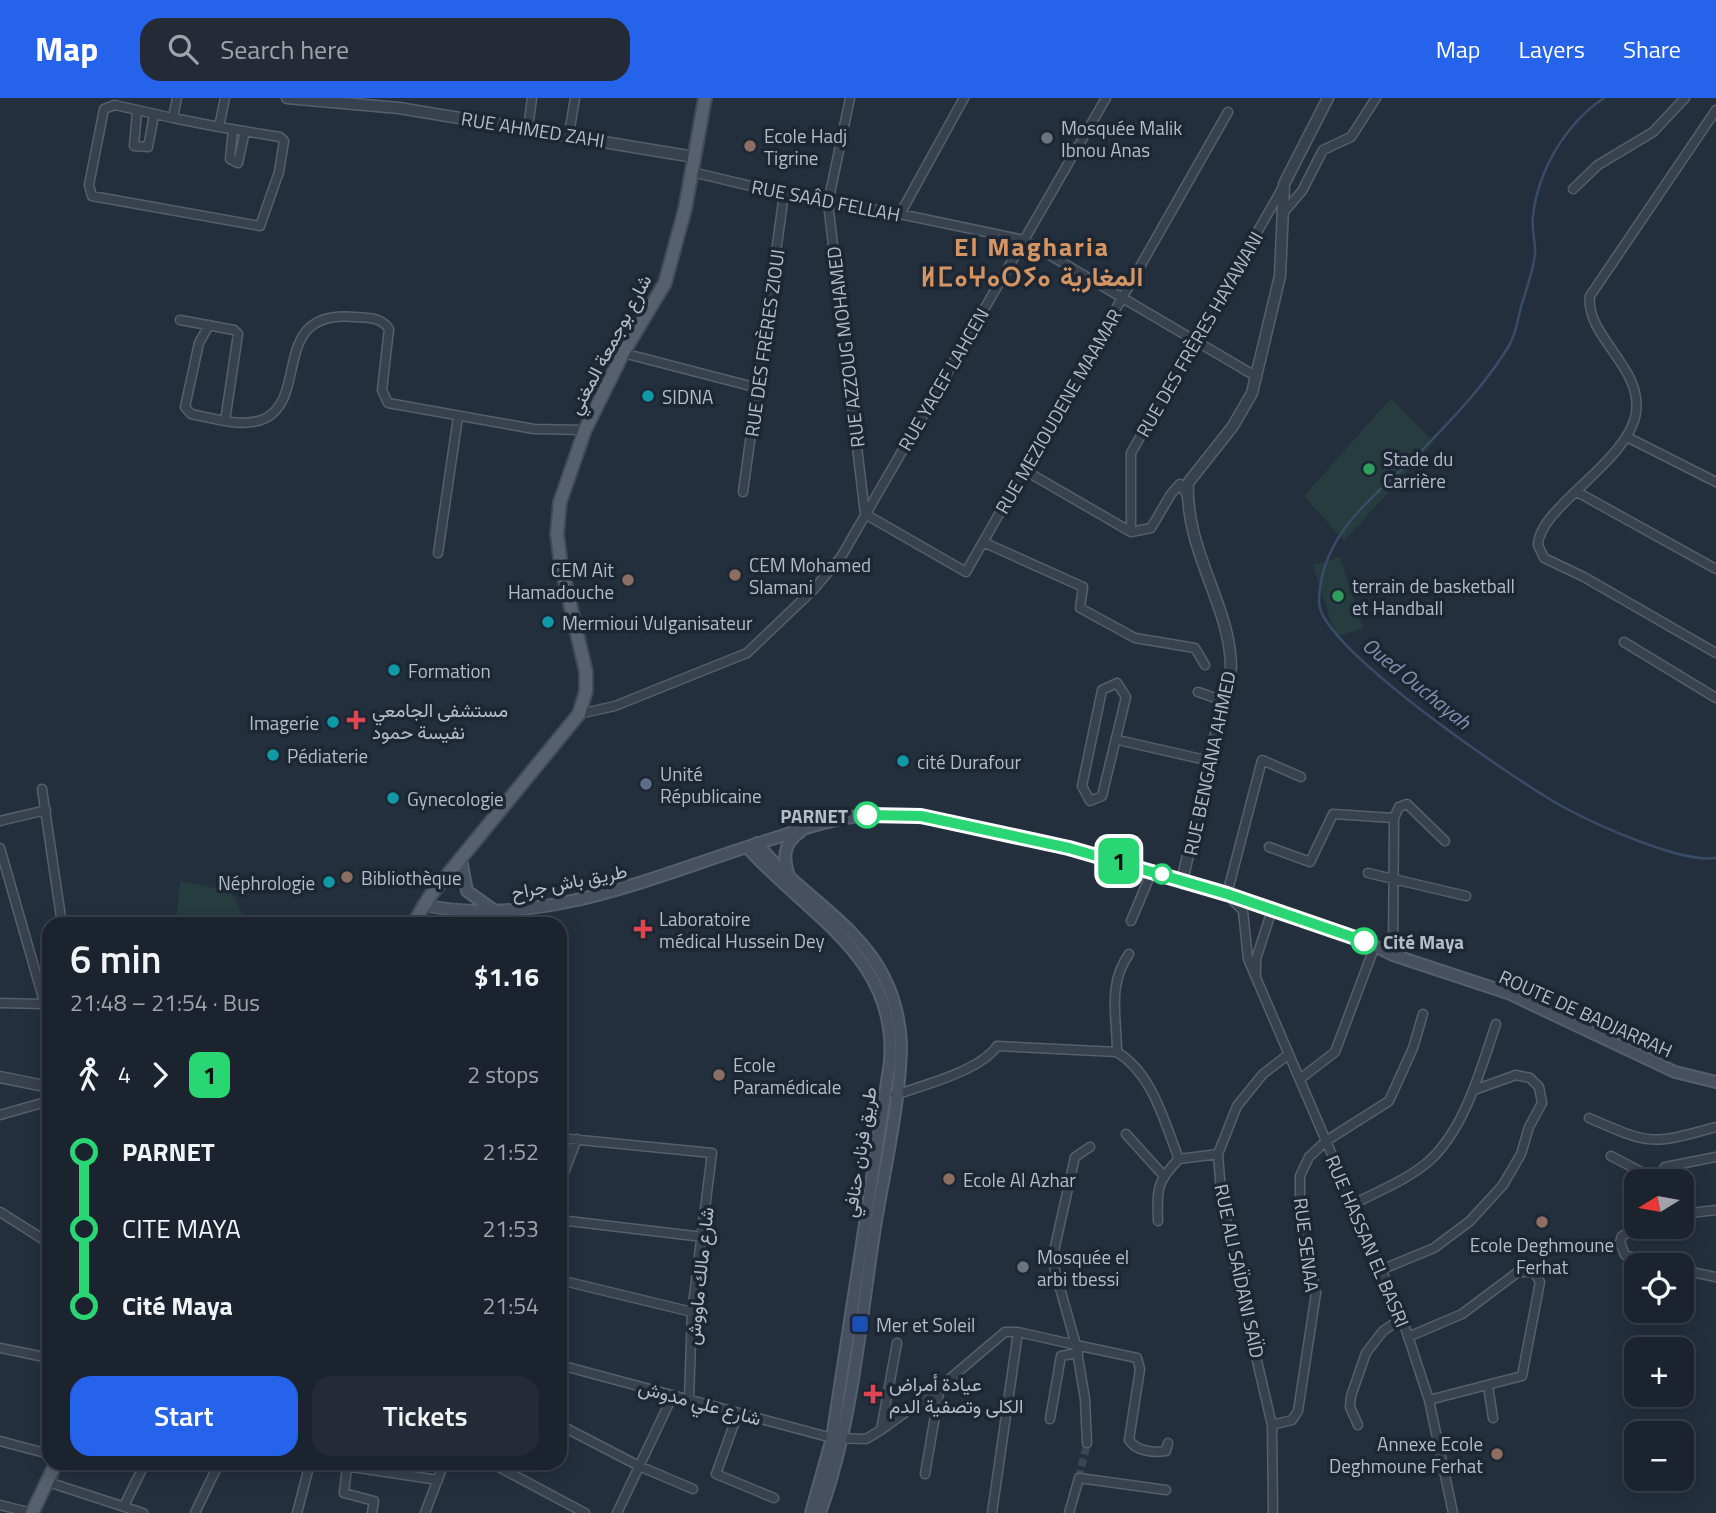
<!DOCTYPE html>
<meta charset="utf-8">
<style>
:root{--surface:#1b232e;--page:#242b36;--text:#f1f3f6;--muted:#a0a4aa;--line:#39404a;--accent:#2563eb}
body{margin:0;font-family:"Titillium Web",Vazirmatn,"Noto Sans Tifinagh",sans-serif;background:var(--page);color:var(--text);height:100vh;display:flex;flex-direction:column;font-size:26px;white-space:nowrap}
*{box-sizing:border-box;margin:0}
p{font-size:23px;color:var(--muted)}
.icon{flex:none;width:38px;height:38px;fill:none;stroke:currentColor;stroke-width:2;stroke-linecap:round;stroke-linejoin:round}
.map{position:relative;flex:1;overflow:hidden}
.details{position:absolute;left:42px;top:819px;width:525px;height:553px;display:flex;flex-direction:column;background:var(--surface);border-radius:21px;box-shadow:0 4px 18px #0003,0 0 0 2px var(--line)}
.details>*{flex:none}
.badge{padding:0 14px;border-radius:10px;font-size:24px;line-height:46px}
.needle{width:46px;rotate:259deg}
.fabs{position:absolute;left:1624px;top:1071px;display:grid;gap:14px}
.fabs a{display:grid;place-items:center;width:70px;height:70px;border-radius:14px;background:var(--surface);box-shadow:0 4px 18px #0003,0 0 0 2px var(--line);font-size:35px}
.map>.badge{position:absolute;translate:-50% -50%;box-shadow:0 0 0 4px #fff}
.legs{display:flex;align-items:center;gap:10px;height:77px;padding:0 28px;font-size:23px}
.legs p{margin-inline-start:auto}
.head{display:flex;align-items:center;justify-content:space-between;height:119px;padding:0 28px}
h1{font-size:38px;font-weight:600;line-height:52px}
.cta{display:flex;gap:14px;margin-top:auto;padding:14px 28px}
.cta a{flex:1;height:80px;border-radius:21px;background:var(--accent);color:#fff;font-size:28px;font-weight:600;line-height:80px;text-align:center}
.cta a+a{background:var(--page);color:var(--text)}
ul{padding:0 28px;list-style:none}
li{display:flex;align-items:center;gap:24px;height:77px;font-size:26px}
li i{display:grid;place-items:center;width:10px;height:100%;margin:0 9px;background:currentColor}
li i::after{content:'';width:18px;height:18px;margin:-9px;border:5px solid;border-radius:50%;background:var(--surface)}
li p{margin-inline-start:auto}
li:first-child i{background:linear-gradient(#0000 50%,currentColor 0)}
li:last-child i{background:linear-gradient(currentColor 50%,#0000 0)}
header{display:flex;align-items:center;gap:42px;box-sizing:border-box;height:98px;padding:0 35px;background:var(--accent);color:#fff}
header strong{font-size:33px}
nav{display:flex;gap:38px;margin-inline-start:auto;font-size:24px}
.search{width:490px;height:63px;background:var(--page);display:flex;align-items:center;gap:18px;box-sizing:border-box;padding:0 24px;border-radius:21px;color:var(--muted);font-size:26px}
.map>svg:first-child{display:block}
</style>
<header>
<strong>Map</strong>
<div class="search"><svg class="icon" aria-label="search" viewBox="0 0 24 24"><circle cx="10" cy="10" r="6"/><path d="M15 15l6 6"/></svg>Search here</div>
<nav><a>Map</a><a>Layers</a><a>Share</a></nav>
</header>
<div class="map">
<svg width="1716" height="1415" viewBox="0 0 1716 1415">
<rect width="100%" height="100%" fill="#242f3e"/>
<path fill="#263c3f" d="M1391 300 1434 344 1344 443 1304 398Z
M1340 459 1363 530 1336 539 1313 467Z
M180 783 230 793 249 826H176Z"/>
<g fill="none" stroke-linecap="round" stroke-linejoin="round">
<path stroke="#394c67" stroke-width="2.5" d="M1604 0C1565 26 1538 73 1533 118 1531 131 1536 144 1535 156 1533 174 1526 192 1521 209 1518 221 1516 235 1510 246 1488 283 1457 316 1427 347 1381 395 1320 431 1319 504 1318 549 1523 688 1567 711 1599 728 1681 765 1716 760"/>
<path stroke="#3a4453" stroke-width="8" stroke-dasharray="8 4" stroke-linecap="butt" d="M1079 1380 1087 1345"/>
<g stroke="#565f6c" stroke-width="11">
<path id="minor" d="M177 0 173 20 115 7 104 11 89 87 92 98 260 128 279 74 284 43 280 39 219 29 225 0
M850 0 828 105 865 416
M1716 12 1590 198C1585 238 1643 269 1636 315 1628 364 1539 409 1538 447L1544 460 1584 479 1716 555
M137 13 134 48 148 49 154 17
M173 20 219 29
M528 30 532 0
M233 31 230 61 238 65 245 33
M569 36 575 0
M692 74 784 96 900 116 1024 142 1257 279
M1573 91 1598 67 1653 34 1685 0
M900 116 964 0
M1282 116 1302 93 1323 52 1351 39 1376 0
M180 222 234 232 238 236 225 323
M209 227 199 245 185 309 191 316C212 320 245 331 266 320 309 297 270 211 355 219 368 220 381 219 389 231L382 292 388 305 534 331 585 332
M623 255 758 290
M1627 339 1716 384
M1024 372 1131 434V355L1283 89
M743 394 784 96
M1577 394 1716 471
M865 416 966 474 1228 14
M1131 434 1151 430 1171 396 1180 386 1187 397
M983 444 1083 489 1080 510 1135 540 1195 550 1205 567
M438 455 458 319
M1624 544 1716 600
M1117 585 1126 599 1102 698 1090 703 1082 688 1102 592Z
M1198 594 1224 603
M579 616 615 608 747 555 814 491 841 459 1106 0
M1118 642 1210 663
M1301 679 1262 662 1227 796 1243 813 1248 861 1402 1220 1429 1302 1453 1415
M42 691 62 826
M1394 720 1399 709 1407 706 1445 743
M0 723 46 712
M1269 749 1310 764 1333 716 1394 720 1393 857
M0 750 49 921
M1368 775 1466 798
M1131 823 1152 773
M1256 876V861L1272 812
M0 905 44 906
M1117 954C1117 919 1107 887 1129 856
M1300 981 1335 954 1374 850
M895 997C924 987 980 973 997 948L1117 954C1153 976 1164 1024 1179 1061 1156 1084 1157 1092 1158 1123
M0 1017 49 1003
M1589 1020C1651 1047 1650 1047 1716 1029
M1126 1036 1163 1077
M560 1040 712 1055 692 1214 689 1301
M1611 1058 1655 1081
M1179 1061 1218 1056
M1655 1083 1665 1069 1716 1059
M560 1085 577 1041
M1354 1106C1378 1093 1409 1081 1429 1063 1465 1031 1481 970 1496 926
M0 1114 49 1145
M1682 1116 1716 1112
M560 1122 703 1139
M1638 1129 1622 1138 1620 1144 1625 1157 1658 1167
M1383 1171 1434 1150 1470 1123 1503 1087 1521 1056 1529 1029 1542 1005 1539 989 1530 980 1516 977 1474 992
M1682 1172 1716 1179
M560 1182 692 1214
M1408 1239 1462 1216 1518 1174H1534L1540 1184 1522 1278 1429 1302
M0 1250 49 1260
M560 1267 832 1340 866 1341 881 1332 940 1289 1005 1234H1018L1076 1247 1052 1162 1075 1059 1090 1049
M1488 1288 1493 1320
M738 1315 716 1376 774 1400
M1050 1321 1061 1258 1078 1255
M560 1327 639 1368 693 1391
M1272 1327 1292 1322 1298 1313 1316 1195 1300 1102V1078L1309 1059 1326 1043 1389 1003 1413 950 1423 916
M1358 1327 1350 1309 1351 1298 1366 1255 1383 1233 1402 1220
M881 1332 897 1245
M0 1343 49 1356
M1087 1345 1085 1301 1076 1247 1137 1260 1140 1271 1129 1342C1136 1353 1153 1355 1166 1353L1168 1345
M325 1365 438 1382
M491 1365 585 1415
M347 1369 344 1395 374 1403 372 1415
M925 1376 940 1289
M48 1384 143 1415
M0 1407 32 1415
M124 1408 145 1365
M195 1415 219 1365
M297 1415 310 1365
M425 1415 444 1365
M617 1415 673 1297
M992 1415 1018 1234
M1069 1415 1079 1380 1166 1392
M1273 1415 1272 1327 1236 1173 1221 1094 1218 1056 1237 1008 1263 976 1289 956"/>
</g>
<g stroke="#565f6c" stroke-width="13">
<path id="tertiary" d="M287 0 399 10 694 59
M1182 783 1231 570C1231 508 1185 454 1188 385L1233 328 1252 295 1280 178 1284 86 1328 0
M0 979 49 989"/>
</g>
<g stroke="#565f6c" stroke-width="14">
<path id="secondary" d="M757 745C794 793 857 824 884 879 894 899 900 923 901 946 901 1000 884 1074 875 1129 860 1224 853 1324 820 1415
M747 749C808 818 898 858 890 964L832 1340 811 1415
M461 761 467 793 495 813
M789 778C783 760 783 745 800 734
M423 807C543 832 660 775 772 741 803 731 836 719 869 717 915 715 960 726 1004 736 1127 762 1245 803 1364 843L1393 857 1508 895 1675 974 1716 984
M473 826 495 815"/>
</g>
<g stroke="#414a57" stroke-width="16">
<path id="primary" d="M413 826 430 798 579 616 586 593V574L561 467 557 436 560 404 585 332 623 255 665 185 685 111 705 0
M32 1415 56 1365"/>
</g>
<use href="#minor" stroke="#38414e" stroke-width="8"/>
<use href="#tertiary" stroke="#38414e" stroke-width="10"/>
<use href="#secondary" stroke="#465061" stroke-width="10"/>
<use href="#primary" stroke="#56606e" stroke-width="12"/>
</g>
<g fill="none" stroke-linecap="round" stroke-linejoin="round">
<g stroke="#fff" stroke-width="16">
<path id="line-1" d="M867 717 921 718 1069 750 1227 796 1364 843"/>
</g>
<use href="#line-1" stroke="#2ad673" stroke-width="10"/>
</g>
<g fill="#6b7280" stroke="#1d2633" stroke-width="2.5">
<circle cx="1047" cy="40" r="7"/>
<circle cx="1023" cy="1169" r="7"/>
</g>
<g fill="#8d6e63" stroke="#1d2633" stroke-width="2.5">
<circle cx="750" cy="48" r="7"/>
<circle cx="735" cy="477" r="7"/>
<circle cx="628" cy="482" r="7"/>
<circle cx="347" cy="779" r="7"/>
<circle cx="719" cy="977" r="7"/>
<circle cx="949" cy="1081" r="7"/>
<circle cx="1542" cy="1124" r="7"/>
<circle cx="1497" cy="1356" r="7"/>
</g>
<g fill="#0f9aa8" stroke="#1d2633" stroke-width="2.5">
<circle cx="648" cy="298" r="7"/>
<circle cx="548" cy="524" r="7"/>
<circle cx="394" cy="572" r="7"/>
<circle cx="333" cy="624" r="7"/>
<circle cx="273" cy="657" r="7"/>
<circle cx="903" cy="663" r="7"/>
<circle cx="393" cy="700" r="7"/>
<circle cx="329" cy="784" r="7"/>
</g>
<g fill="#2e9e5b" stroke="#1d2633" stroke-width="2.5">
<circle cx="1369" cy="371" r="7"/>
<circle cx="1338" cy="498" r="7"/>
</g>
<g fill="#e0444e" stroke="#1d2633" stroke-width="2.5">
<path d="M352.5 611.5h7v7h7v7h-7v7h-7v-7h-7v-7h7z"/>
<path d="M639.5 820.5h7v7h7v7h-7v7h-7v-7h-7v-7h7z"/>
<path d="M869.5 1285.5h7v7h7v7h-7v7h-7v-7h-7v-7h7z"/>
</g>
<circle fill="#5c6f8a" stroke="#1d2633" stroke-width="2.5" cx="646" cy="686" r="7"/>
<g fill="#fff" stroke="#2ad673" stroke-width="3.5">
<circle cx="867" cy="717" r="12"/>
<circle cx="1162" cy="776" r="9"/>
<circle cx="1364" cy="843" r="12"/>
</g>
<rect fill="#1a4fb4" stroke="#1d2633" stroke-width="2.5" x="851" y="1217" width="18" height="18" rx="3.5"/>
<g text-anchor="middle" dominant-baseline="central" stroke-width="7" stroke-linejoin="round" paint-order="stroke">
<g font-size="19" fill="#b4bcc9" stroke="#1d2633" text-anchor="start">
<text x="1061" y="29">Mosquée Malik<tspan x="1061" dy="22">Ibnou Anas</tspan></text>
<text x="764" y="37">Ecole Hadj<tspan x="764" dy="22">Tigrine</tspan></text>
<text x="662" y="298">SIDNA</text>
<text x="1383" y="360">Stade du<tspan x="1383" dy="22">Carrière</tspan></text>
<text x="749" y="466">CEM Mohamed<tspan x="749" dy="22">Slamani</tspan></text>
<text x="614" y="471" text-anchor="end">CEM Ait<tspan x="614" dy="22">Hamadouche</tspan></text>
<text x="1352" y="487">terrain de basketball<tspan x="1352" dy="22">et Handball</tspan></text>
<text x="562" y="524">Mermioui Vulganisateur</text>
<text x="408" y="572">Formation</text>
<text x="372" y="611">مستشفى الجامعي<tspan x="372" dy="22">نفيسة حمود</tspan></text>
<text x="319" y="624" text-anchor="end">Imagerie</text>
<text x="287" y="657">Pédiaterie</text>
<text x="917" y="663">cité Durafour</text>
<text x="660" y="675">Unité<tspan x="660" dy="22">Républicaine</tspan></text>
<text x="407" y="700">Gynecologie</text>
<text x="361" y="779">Bibliothèque</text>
<text x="315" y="784" text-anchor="end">Néphrologie</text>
<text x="659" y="820">Laboratoire<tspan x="659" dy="22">médical Hussein Dey</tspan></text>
<text x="733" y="966">Ecole<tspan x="733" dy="22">Paramédicale</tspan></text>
<text x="963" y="1081">Ecole Al Azhar</text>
<text x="1542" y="1146" text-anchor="middle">Ecole Deghmoune<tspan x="1542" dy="22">Ferhat</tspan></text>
<text x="1037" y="1158">Mosquée el<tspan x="1037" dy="22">arbi tbessi</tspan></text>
<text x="876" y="1226">Mer et Soleil</text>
<text x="889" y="1285">عيادة أمراض<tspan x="889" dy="22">الكلى وتصفية الدم</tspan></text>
<text x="1483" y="1345" text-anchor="end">Annexe Ecole<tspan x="1483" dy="22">Deghmoune Ferhat</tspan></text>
</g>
<g font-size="19" fill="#b4bcc9" stroke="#1d2633">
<text transform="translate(533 31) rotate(9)">RUE AHMED ZAHI</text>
<text transform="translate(826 102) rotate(11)">RUE SAÂD FELLAH</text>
<text transform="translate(1199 236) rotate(-60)">RUE DES FRÈRES HAYAWANI</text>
<text transform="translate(764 245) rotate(-82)">RUE DES FRÈRES ZIOUI</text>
<text transform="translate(609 246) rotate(-62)">شارع بوجمعة المغني</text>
<text transform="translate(845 249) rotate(-97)">RUE AZZOUG MOHAMED</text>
<text transform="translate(943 281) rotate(-60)">RUE YACEF LAHCEN</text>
<text transform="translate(1058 313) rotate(-60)">RUE MEZIOUDENE MAAMAR</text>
<text transform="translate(1209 665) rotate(-78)">RUE BENGANA AHMED</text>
<text transform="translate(569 783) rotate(-11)">طريق باش جراح</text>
<text transform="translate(1586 915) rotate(24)">ROUTE DE BADJARRAH</text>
<text transform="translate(859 1054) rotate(-81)">طريق فرنان حنافي</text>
<text transform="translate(1368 1143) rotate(67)">RUE HASSAN EL BASRI</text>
<text transform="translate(1307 1147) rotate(83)">RUE SENAA</text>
<text transform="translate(1240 1173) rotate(78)">RUE ALI SAÏDANI SAÏD</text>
<text transform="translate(699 1178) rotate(-84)">شارع مالك ماووش</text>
<text transform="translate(700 1304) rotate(15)">شارع علي مدوش</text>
</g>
<g font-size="19" font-weight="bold" fill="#b4bcc9" stroke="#1d2633" text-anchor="end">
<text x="848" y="717">PARNET</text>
<text x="1383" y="843" text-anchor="start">Cité Maya</text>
</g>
<g font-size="21" font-style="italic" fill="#7c92b1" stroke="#1d2633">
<text transform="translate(1417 585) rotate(39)">Oued Ouchayah</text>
</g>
<g font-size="26" font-weight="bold" letter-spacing="2" fill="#d59563" stroke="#1d2633">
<text x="1032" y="148">El Magharia<tspan x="1032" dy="30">ⵍⵎⴰⵖⴰⵔⵢⴰ المغارية</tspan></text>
</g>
</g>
</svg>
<div class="fabs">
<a><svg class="needle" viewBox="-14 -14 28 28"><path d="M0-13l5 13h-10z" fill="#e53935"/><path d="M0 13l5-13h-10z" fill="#a0a4aa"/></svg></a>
<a><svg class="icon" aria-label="locate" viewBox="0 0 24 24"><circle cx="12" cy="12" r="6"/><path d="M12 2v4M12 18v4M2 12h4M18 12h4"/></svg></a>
<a>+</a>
<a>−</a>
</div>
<b class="badge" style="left:1119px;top:763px;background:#2ad673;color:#111">1</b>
<section class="details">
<div class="head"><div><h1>6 min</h1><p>21:48 – 21:54 · Bus</p></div><b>$1.16</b></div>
<div class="legs"><svg class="icon" aria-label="walk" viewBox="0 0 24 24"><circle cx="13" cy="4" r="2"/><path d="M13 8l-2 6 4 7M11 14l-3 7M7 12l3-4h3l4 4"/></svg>4<svg class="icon" aria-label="forward" viewBox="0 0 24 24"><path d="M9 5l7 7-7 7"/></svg><b class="badge" style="background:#2ad673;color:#111">1</b><p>2 stops</p></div>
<ul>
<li><i style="color:#2ad673"></i><b>PARNET</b><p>21:52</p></li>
<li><i style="color:#2ad673"></i><span>CITE MAYA</span><p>21:53</p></li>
<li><i style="color:#2ad673"></i><b>Cité Maya</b><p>21:54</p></li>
</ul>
<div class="cta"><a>Start</a><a>Tickets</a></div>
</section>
</div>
